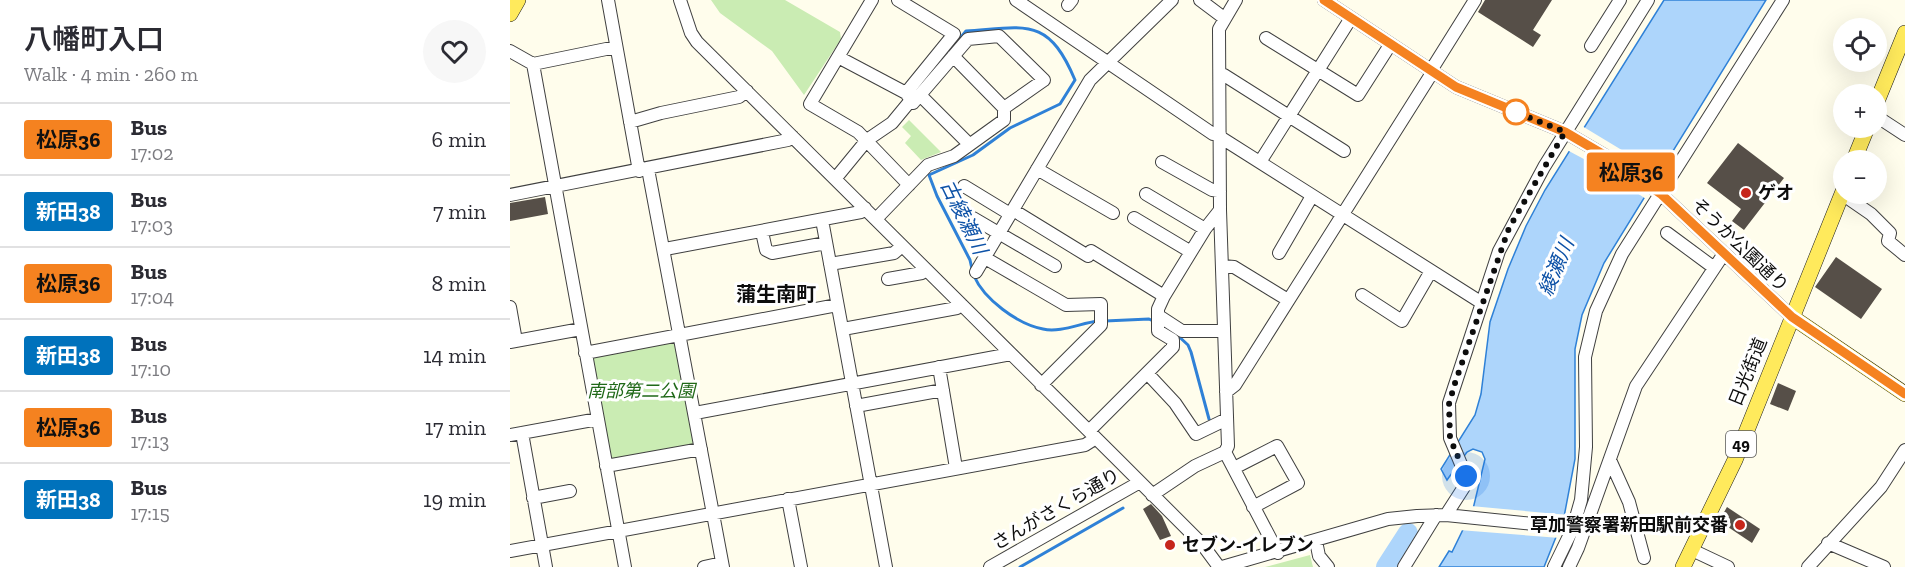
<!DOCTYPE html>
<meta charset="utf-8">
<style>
:root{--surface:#fff;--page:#f7f7f7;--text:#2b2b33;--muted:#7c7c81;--line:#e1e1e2}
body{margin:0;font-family:"Zilla Slab","Noto Sans JP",serif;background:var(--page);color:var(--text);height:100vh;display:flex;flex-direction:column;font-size:22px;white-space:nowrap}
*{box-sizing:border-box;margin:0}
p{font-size:20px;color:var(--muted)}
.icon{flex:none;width:33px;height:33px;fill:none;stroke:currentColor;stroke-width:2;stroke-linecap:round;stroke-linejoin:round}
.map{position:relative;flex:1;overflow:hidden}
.details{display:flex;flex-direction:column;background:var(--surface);width:510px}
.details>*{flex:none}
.badge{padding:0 12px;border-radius:4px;font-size:21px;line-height:39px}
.fabs{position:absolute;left:1323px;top:18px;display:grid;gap:12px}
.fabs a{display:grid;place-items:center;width:54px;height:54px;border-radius:50%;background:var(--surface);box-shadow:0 6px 24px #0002;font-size:30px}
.you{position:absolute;width:30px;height:30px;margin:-15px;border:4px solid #fff;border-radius:50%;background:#1a73e8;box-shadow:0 0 0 9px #1a73e833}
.map>.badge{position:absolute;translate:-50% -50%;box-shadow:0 0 0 3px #fff}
.round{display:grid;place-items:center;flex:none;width:63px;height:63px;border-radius:32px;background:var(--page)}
.head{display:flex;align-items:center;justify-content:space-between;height:102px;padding:0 24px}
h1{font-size:28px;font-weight:600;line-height:45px}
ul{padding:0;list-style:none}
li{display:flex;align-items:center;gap:18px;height:72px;padding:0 24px;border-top:2px solid var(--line)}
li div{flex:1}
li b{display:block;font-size:22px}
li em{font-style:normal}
li .badge{min-width:66px;font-weight:700;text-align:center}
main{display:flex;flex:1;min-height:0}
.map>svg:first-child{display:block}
</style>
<main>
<section class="details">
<div class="head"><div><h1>八幡町入口</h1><p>Walk · 4 min · 260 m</p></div><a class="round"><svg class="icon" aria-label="heart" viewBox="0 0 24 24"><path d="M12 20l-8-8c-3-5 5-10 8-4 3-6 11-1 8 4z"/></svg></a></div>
<ul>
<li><span class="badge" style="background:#f58220;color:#111">松原36</span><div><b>Bus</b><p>17:02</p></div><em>6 min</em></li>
<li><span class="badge" style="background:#0072bc;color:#fff">新田38</span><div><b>Bus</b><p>17:03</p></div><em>7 min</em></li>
<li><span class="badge" style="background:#f58220;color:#111">松原36</span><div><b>Bus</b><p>17:04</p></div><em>8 min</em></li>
<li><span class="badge" style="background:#0072bc;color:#fff">新田38</span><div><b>Bus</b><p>17:10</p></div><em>14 min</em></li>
<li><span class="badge" style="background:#f58220;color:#111">松原36</span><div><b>Bus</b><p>17:13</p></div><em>17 min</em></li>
<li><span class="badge" style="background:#0072bc;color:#fff">新田38</span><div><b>Bus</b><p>17:15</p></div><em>19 min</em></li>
</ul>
</section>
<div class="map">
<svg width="1395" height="567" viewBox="0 0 1395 567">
<rect width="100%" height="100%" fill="#fffdec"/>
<path fill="#caecb3" d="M201 0H275L330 32 331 39 294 95 262 51 210 13Z
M399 120 431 152 411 160 395 143 401 136 392 127Z
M167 339 184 443 180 447 99 461 80 356Z
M800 555 803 567H755Z"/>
<path fill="#add5fb" stroke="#2f81d7" stroke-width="1.5" d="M1154 0H1256L1094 263 1072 315 1065 349V459L1054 517 1034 567H929L939 551 942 552 963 509 975 459 972 452 963 449 957 452 937 480 931 469 965 415 971 394 980 322 998 269 1016 226 1035 190Z"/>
<path fill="#fffdec" d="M1072 126 1125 158 1149 177 1136 199 1085 165 1057 150Z
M961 506 1058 515 1050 538 949 530Z"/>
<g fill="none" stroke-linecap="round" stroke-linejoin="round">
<path stroke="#2f81d7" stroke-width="3" d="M438 53 456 31C516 27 538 16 565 80L550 104 500 128 463 155 419 175 427 196 460 260 462 269
M464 276C474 299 507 324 533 329 550 333 571 323 588 321
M595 321 639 319 645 322
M664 332 678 345 681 352 699 419
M510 567 613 508"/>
<path stroke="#add5fb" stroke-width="20" d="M876 567 898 533"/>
</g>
<path fill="#564f48" d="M975 0H1042L1023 30 1031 35 1023 47 968 12Z
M1228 143 1274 178 1234 230 1222 221 1231 209 1197 183Z
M35 197 38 214 0 221V203Z
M1326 257 1372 289 1351 319 1305 287Z
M1268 383 1286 391 1278 411 1260 404Z
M641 504 652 516 661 536 650 540 633 509Z
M1217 507 1250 529 1242 543 1209 521Z"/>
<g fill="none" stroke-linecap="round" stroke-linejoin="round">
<g stroke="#404040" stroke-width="14">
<path id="minor" d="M98 0 129 171
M170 0 181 33 187 42 606 458 692 544 709 567
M362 0 300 104 348 132 399 185
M388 0 444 34 396 93 403 103 458 39 489 36 534 80 494 108
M506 0 703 134H710
M690 0 714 18
M726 0 709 29 710 210 718 446 715 452 768 553
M814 0 946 87 1055 132 1101 159 1151 194 1282 317
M558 5 562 0
M756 38 848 95 880 45
M1081 46 1110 0
M0 51 23 64 106 47
M328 57 396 93
M23 64 115 567
M920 72 965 0
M710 76 714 75 834 151
M411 96 459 144
M1366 116 1395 135
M120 122 151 113 229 97 237 91
M710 137 972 303
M652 162 702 190 710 191
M750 162 841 18
M138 169 213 567
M527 169 603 213
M325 179 357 140 382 123 401 100
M454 186 500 214
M636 194 695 229
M1332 194 1361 214 1380 233 1378 241 1395 255
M0 195 278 140 282 136
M503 210 578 256
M463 218 545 266
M624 218 681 252
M366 219 418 165 444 156 494 120V108L443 56
M312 220 376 567
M252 232 256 250 262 253 316 243
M1157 233 1203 267
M155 249 351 212 355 208
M581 251 654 296
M769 253 802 196
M475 258 556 305 591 304V325L531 385
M320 264 384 253 392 246
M713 266 724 267 778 300
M466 272 580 80 662 0
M378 279 412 273 415 269
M852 295 892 321 921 271
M0 307 6 341
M649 316 672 331H714
M333 329 447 308 451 304
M0 342 71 329
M75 353 327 305
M429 367 446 468
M637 373 665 403 686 434 717 419
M716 392 725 385 922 73
M346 406 433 390
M185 413 501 354
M579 431 663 347V340L648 331V309L654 296 695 229 710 210
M12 433 36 567
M0 435 88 419
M1100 460 1119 502 1134 558
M96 466 191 449
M724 468 767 446 788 483 743 507
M642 495 685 466 715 452
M23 498 60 491
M278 499 291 567
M936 515 954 487 956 476 940 438 939 403 989 251 1034 167 1138 0
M806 541 809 556 818 567
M1318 543 1374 567
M1182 550 1218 567
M0 551 575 445 586 438
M194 567 212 563
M480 567 630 482
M712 567 878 519 907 516 936 515 1063 528
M894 567 926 515
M1044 567 1063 528 1071 500 1076 447 1075 357 1086 311 1112 254 1273 0
M1059 567 1068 548 1126 386 1213 255
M1298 567 1371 487 1395 450"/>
</g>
<g stroke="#1e1e1e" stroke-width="16">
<path id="major" d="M0 14 8 0
M1366 104 1395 33
M1344 160 1357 128
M1282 317 1395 394
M1173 567 1225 460 1334 189"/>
</g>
<use href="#minor" stroke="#fff" stroke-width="12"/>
<use href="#major" stroke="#ffea5c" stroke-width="15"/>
</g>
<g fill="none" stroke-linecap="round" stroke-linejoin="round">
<g stroke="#fff" stroke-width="14">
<path id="line" d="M814 0 946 87 1055 132 1101 159 1151 194 1282 317 1395 394"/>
</g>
<use href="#line" stroke="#f58220" stroke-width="9"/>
<path stroke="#0d0d0d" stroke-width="6" stroke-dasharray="0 10.8" d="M956 476 940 438 939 404 945 383 999 228 1055 132 1006 112"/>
</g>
<circle fill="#fff" stroke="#f58220" stroke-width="3" cx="1006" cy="112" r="12"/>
<g fill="#c6261b" stroke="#fff" stroke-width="2">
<circle cx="1236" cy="193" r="6"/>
<circle cx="1230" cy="525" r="6"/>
<circle cx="660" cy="545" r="6"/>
</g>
<g text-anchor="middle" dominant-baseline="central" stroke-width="6" stroke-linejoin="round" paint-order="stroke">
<rect fill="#fff" stroke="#565656" stroke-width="1.5" x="1216" y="431" width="30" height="26" rx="4.5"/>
<g font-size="16" font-weight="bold" fill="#0d0d0d">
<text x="1231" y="444">49</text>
</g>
<g font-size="18" font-weight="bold" fill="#0d0d0d" stroke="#fff" text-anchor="start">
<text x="1248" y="193">ゲオ</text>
<text x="1218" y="525" text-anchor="end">草加警察署新田駅前交番</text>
<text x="672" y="545">セブン-イレブン</text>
</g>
<g font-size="18" fill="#0d0d0d" stroke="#fff">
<text transform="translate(1230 245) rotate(44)">そうか公園通り</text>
<text transform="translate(1238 372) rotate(-68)">日光街道</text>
<text transform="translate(546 509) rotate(-30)">さんがさくら通り</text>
</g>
<g font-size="18" font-style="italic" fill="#206919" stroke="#fff">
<text x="131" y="391">南部第二公園</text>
</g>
<g font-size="20" font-style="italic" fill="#0d52a7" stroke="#fff">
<text transform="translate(454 217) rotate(64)">古綾瀬川</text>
<text transform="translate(1046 267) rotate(-67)">綾瀬川</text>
</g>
<g font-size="20" font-weight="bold" fill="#0d0d0d" stroke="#fff">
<text x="266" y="294">蒲生南町</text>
</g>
</g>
</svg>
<div class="fabs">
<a><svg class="icon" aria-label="locate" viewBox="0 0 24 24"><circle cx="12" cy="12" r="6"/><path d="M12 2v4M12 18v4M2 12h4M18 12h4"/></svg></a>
<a>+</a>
<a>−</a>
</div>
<div class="you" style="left:956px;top:476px"></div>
<b class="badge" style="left:1121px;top:172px;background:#f58220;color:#111">松原36</b>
</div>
</main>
